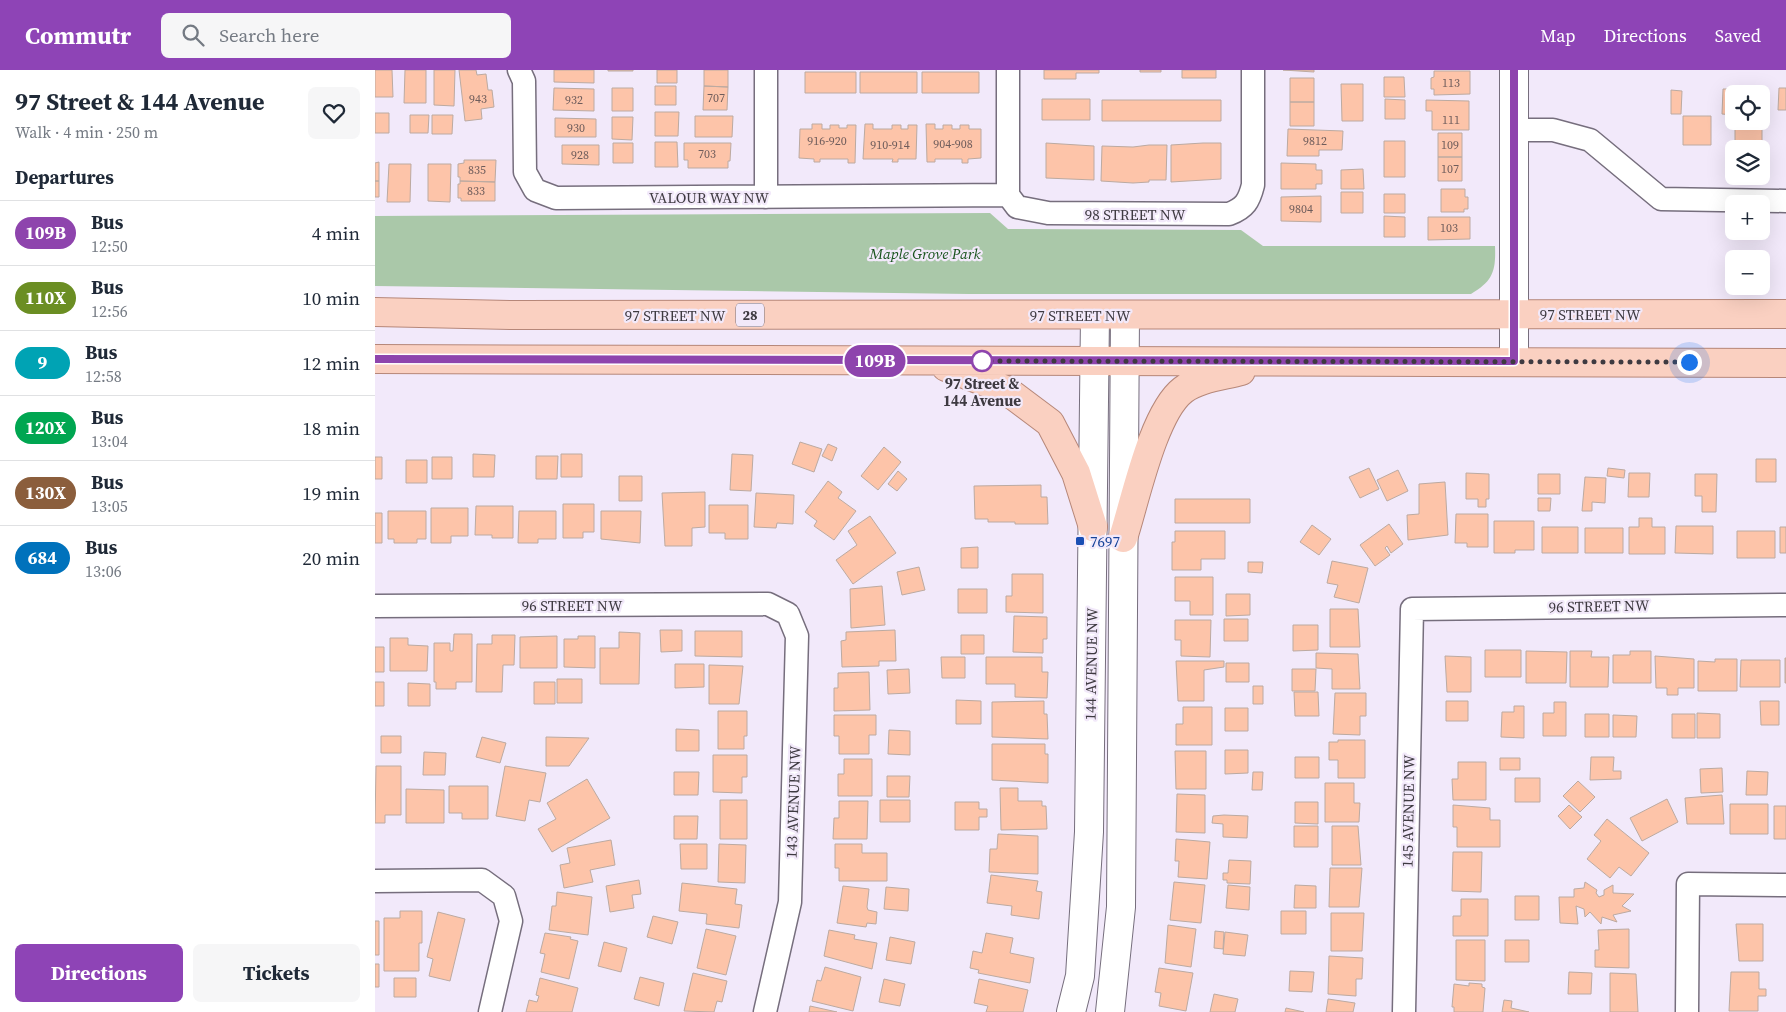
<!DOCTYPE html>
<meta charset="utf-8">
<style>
:root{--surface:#fff;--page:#f6f6f7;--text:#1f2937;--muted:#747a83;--line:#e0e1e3;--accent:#8e44b6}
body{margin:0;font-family:"Source Serif 4",serif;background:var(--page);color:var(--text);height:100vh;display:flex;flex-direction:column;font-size:19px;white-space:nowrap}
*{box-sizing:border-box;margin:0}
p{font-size:16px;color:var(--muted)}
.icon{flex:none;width:28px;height:28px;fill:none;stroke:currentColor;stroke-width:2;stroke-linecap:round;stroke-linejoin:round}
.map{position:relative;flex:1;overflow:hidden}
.sheet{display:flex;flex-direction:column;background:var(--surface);width:375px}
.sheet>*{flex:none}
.badge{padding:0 10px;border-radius:16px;font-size:18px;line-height:32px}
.fabs{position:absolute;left:1350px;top:15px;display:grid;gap:10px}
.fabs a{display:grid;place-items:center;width:45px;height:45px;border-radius:8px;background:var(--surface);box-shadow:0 5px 20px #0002;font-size:25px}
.you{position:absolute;width:25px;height:25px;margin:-12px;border:4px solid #fff;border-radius:50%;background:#1a73e8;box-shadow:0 0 0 8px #1a73e833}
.map>.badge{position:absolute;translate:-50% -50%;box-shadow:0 0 0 2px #fff}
h2{padding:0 15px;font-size:19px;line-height:45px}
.round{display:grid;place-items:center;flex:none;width:52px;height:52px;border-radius:8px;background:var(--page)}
.overview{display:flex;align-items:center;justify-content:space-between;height:85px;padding:0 15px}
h1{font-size:24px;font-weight:700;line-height:38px}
.primary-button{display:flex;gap:10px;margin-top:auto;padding:10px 15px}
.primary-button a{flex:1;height:58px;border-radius:8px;background:var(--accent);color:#fff;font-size:20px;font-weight:700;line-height:58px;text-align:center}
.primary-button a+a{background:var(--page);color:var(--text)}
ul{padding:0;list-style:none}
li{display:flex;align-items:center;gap:15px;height:65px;padding:0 15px;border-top:1px solid var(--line)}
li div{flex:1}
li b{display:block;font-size:19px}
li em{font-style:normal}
li .badge{min-width:55px;font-weight:700;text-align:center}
header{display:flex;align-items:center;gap:30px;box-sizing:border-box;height:70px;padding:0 25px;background:var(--accent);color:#fff}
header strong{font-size:24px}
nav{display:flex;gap:28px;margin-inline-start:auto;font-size:18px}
.search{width:350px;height:45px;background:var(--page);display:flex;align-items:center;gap:12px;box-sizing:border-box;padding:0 18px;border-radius:8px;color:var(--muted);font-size:19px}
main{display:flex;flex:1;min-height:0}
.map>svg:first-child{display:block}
</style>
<header>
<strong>Commutr</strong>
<div class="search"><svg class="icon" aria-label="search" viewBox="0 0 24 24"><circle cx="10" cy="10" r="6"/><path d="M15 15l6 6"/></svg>Search here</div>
<nav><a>Map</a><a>Directions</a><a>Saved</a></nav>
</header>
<main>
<section class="sheet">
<div class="overview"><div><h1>97 Street &amp; 144 Avenue</h1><p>Walk · 4 min · 250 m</p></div><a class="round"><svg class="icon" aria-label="heart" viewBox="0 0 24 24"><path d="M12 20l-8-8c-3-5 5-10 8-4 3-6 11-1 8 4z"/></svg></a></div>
<h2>Departures</h2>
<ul>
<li><span class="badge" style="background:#8e44ad;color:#fff">109B</span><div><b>Bus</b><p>12:50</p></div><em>4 min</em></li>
<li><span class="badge" style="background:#6b8e23;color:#fff">110X</span><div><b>Bus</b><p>12:56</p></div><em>10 min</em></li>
<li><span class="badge" style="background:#00a3b4;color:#fff">9</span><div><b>Bus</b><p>12:58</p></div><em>12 min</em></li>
<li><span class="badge" style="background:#00a651;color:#fff">120X</span><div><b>Bus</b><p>13:04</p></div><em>18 min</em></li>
<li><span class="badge" style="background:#8b5e3c;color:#fff">130X</span><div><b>Bus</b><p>13:05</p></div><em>19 min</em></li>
<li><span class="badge" style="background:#0072bc;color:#fff">684</span><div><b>Bus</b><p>13:06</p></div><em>20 min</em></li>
</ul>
<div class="primary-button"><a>Directions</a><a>Tickets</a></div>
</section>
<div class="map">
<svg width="1411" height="942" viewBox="0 0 1411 942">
<rect width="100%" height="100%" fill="#f2e9fa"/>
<path fill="#aac8a9" d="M615 143 633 159 866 160 888 176H1120C1121 201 1118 211 1096 224H594L0 216V146Z"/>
<path fill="#fdc4a9" stroke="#bcaaa1" d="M0 0H17L18 27H0Z
M30 0H51V33H29Z
M59 0H80L79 36 59 35Z
M84 0H101L102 5 111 4 113 20H117L119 37 106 39 107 49 90 51Z
M179 0H219V13L179 12Z
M233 0H258V1H233Z
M282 0H302V13H282Z
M329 0H353V17L329 16Z
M669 0H724V3H701V9H669Z
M765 0H786V2H765Z
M807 0H841V8H807Z
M908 0H939V2Z
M1059 1H1095V24L1059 25V19H1056V8L1059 7Z
M430 2H481V23H430Z
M485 2H542V23H485Z
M547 2H604V23H547Z
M1009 7H1029L1030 27H1009Z
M915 8H939V32H915Z
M966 14H988V51H967Z
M280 16H301V35H280Z
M329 16 353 17 352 40H328Z
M179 18 219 19V41L178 40Z
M237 18H258V41H237Z
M1404 18H1411V40H1403Z
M1348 19H1358V45L1347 44Z
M1296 20 1307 21 1306 44H1296Z
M667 29H715V50H667Z
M1010 29 1030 30V49H1010Z
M727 30H846V51H727Z
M1051 30 1094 31V60H1057V41H1051Z
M915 32H939V56H915Z
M280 42H304L303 66H280Z
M0 43H14V63H0Z
M35 45H54L53 63H35Z
M57 45H78L77 64H57Z
M1387 45V75H1360V51H1386Z
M320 46H358L357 67H320Z
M1308 46H1336V75H1308Z
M237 47H258L257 70 237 69Z
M180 48 221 49V67H180Z
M437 54H447V59H455V55H464V58H472V55H481L480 93H473V89H445V92H439V89L424 88 425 59H437Z
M490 54H498V59H517V55H526V59H533V55H542L541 89H523V92H517L518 89H488Z
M551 54H560V59H568V55H577V59H585V55H594V59H606V88L593 89V93H587V89H560V92H552Z
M913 59 968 61 967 80H944V86H912Z
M1063 63H1087V87H1063Z
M1009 71H1030V107H1009Z
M280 72H302L303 97H280Z
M238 73H258V93H238Z
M309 73H356L355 91H353V98H313V90H309Z
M671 73 719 76V110L671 108Z
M828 73H846V109L796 112V75Z
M187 75H224V95L187 94Z
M774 75H792L791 110H774V112L758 113 726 111 727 76 758 77Z
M1063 87H1087V111H1063Z
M89 90H121L120 112 85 111V107H83V94L89 93Z
M4 92V111H0V93Z
M906 93 941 94V100H947V114H941V119H906Z
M14 94H36L35 132H12Z
M53 94H76L75 132 53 131Z
M988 99 989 119H966V100Z
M0 111H4V127H0Z
M85 111 120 112V131H86V128H83V114H85Z
M1066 119H1090V127H1093V139H1089V142H1066Z
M966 122H988V143H966Z
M1009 124H1030V143H1009Z
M946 126V152L906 151V127Z
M1009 146 1030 147V167H1009Z
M1053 147H1095V169L1053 170Z
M425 372 447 379 439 402 417 394Z
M453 374 462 378 457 391 447 386Z
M509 377 526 392 503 420 486 406Z
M98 384 120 385 119 407H98Z
M186 384H207V407H186Z
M357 384 378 385 376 421 355 420Z
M161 386H183L182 409H161Z
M0 387H7V409H0Z
M57 387H77V409H57Z
M1381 389H1401V412H1381Z
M31 390H52V413H31Z
M994 398 1004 419 985 428 974 407Z
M1233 398 1250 400 1249 408 1232 406Z
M1023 400 1033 421 1012 431 1002 410Z
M523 401 532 409 522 421 513 414Z
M1091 403 1114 404V429H1111V437H1103V429H1091Z
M1254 403H1275L1274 427H1253Z
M1163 404H1185V424H1163Z
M1320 404H1342L1341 442H1327V426H1320Z
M244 406H267V431H244Z
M1210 407 1231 408 1230 433 1217 432V441H1207Z
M453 411 467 422 463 428 481 441 459 470 439 456 442 451 430 442Z
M1070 412 1073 465 1033 470 1032 445 1044 444V414Z
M666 415V427H672L673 454H640V452H613V449H600L599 416Z
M330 422V457L317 458V476H290L287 423Z
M381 423 419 425 418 454 402 453 401 458 379 457Z
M1163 428H1176L1175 441H1163Z
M800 429H875V453H800Z
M188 434H219V462H208V468H188Z
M334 435H373V469H350V463H334Z
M101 436H138V468H117V465H100Z
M56 438H93V466H76V473H56Z
M13 441H51V469H42V473H19V469H13Z
M144 441H181V469H163V473H143Z
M226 441H266L265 473 226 469Z
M0 443H7V473H0Z
M1081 444H1113V477H1092V473H1080Z
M495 446 521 483 478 514 461 490 482 475 473 461Z
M1264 448H1277V457H1290V484H1254V457H1264Z
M1119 451H1159V480H1140V483H1119Z
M1014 454 1028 474 1016 483 1012 476 1010 478 1015 485 1000 496 985 475Z
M937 455 956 469 944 485 925 472Z
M1301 456H1338V484L1300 483Z
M1167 457H1203V483H1167Z
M1405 457H1411V483H1405Z
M1210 458H1248V483H1210Z
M800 461H850V489H826V500H797V472H800Z
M1362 461H1400V488H1362Z
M603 477V498H586V478Z
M957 491 993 498 984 533 959 527 963 515 952 513Z
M873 492H888L887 503 873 502Z
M544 497 550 520 527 525 522 502Z
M637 504H668V543L631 542V526H637Z
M800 507H838V545H815V531H800Z
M507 516 510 555 476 558 475 519Z
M583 519H612V543H583Z
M851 524H875V545L851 546Z
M955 539H983L985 577H955Z
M639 546 672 547V569H668V583L638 582Z
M849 549H873V571H849Z
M800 550H836L835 587 806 586V570H800Z
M918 555H943V580L918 581Z
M285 560H307V581L286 582Z
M520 560 521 591H504V596L467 597 466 571 471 570V562Z
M320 561H367V587L320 586Z
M244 562 265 563 264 614H225V578H244Z
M79 564H97V612H81V619H61V612H59V573H75V581H78Z
M117 565H140L139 595H128L127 622H101L102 574H117Z
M586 565H609V584H586Z
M182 566V598H145V567Z
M203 566H220V598L189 597V569H203Z
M15 568H33V575L53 576 52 601H15Z
M0 577H9V602H0Z
M1110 580H1146V607H1110Z
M1151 581 1192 582 1191 613H1151Z
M1195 581H1217L1216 587H1234L1233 617H1195Z
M1255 581H1276V613H1238V585H1255Z
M941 583 983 584 985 619H957V599L941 598Z
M1070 586 1096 587V622H1072Z
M1280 586 1319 589V618H1303V625H1292V618H1281Z
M566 587H590V608H567Z
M611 587H667V602H673L672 628 640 627V614H611Z
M1410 588H1411V613H1410Z
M1340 589H1362V621H1323V591L1340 592Z
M1366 590H1405V617H1365Z
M801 591H849V597L829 600V631H803Z
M851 593H874V612H851Z
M300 594H329V617L300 618Z
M334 595 368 596 364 634H334Z
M534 599 535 623 513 624 512 600Z
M917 599H941L940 621H917Z
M494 602 495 640 459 641V618H463V603Z
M182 609H207V633H182Z
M0 612H9V636H0Z
M159 612H180V634H159Z
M33 613 55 614V636H33Z
M878 616H888V634H878Z
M919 622H943L944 646H920Z
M960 623H991V646H985V665L958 664Z
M581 630 606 631V654H581Z
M669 631V644H672L673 669 617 667V632Z
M1071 631H1093V651H1071Z
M1385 631H1404V655H1386Z
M1179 632H1191V666H1168V643H1179Z
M1139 636H1149V668L1126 667 1127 642H1139Z
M808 637H837V675H801V654H808Z
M850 638H873V661H850Z
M343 641H372V666H369V679H343Z
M1322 643 1345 644V668H1322Z
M1210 644H1234V667H1210Z
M1297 644H1320V668H1297Z
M459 645H501V665H494V684H464V666H459Z
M1238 645 1262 646 1261 667H1238Z
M301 659 324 660V681H301Z
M514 660 535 661V685L513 684Z
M6 666H26V683H6Z
M107 667 131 673 125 693 101 687Z
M171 667 214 668 194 696H171Z
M963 670H990V708H963V690H954V672H963Z
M617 674H670V684H673V713L617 710Z
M850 680H873V703L850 704Z
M800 681H831V719H801Z
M49 682 71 683 70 705H48Z
M338 685H372V707H367V723L338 722Z
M920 687H944V708H920Z
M1216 687H1239L1238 701H1246V709L1215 710Z
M1125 688H1145V700H1125Z
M469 689H497V726H463V704H469Z
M1083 692H1111V730H1078L1077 709H1083Z
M1 696H26V745H10V753H0Z
M130 696 171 703 165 732 154 730 150 751 121 746Z
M1347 698 1348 722 1326 723 1325 699Z
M1372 701 1393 702 1392 725H1371Z
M299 702H324L323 725H299Z
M878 702H888L887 720H877Z
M512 706H535L534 727H512Z
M1140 708H1165V732H1140Z
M212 709 235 748 177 782 163 759 181 749 172 733Z
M1203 711 1220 727 1205 742 1188 726Z
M950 713H979V733H985L984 752H950Z
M74 716H113V749H87V743H74Z
M625 718H643V731H667V736H671L672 759 626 760Z
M31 719 69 720V753H31Z
M802 724 830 725V763L801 762Z
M1347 725 1349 754H1312L1310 728Z
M1292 729 1303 752 1267 771 1255 748Z
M345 730H372V769H345Z
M505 730H535V752H505Z
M464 731H493L492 769H458L459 748H464Z
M580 732H604V739H612V747H604V760H580Z
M920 732H943V754L920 753Z
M1355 734H1393V764H1355Z
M1078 735 1115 738V750H1125V777H1082V757H1078Z
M1194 735 1207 747 1195 759 1183 746Z
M1399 736H1411V769H1399Z
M849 745 873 746 872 768 848 767V754L837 753 838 746Z
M299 746H323L322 769H299Z
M1232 749 1274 783 1256 806 1244 797 1235 808 1212 789 1226 771 1219 765Z
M919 756H943V777H919Z
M957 756H983L986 795H957Z
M623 764 663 766V804L614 802 615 779H622Z
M801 769 835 772 832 809 803 807 804 791H800Z
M236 770 240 795 215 800 218 812 189 818 185 795 195 793 192 778Z
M305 774H332V799H306Z
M344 774 371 775 370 813 343 812Z
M460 774H487V783H512V811H464V798H460Z
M1078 782H1107L1106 822 1077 821Z
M854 790 876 791 875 814 852 813V810H848V803H853Z
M955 798H987L984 837H954Z
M616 805 663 811 661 821 667 822 664 849 636 845 637 836 612 833Z
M264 810 266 824 257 825 259 838 235 842 231 816Z
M799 812 830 815 826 853 795 850Z
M1210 812 1222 820 1221 823 1224 827 1229 825V820L1238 815V823L1259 824 1247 836 1256 841 1238 845 1242 852 1227 847 1226 854 1215 842 1210 847 1209 839 1201 836 1203 854 1185 853 1184 827H1199V819L1209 818Z
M307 813 362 819 360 834 367 835 364 858 331 854 332 844 304 841Z
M853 815 875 817 874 840 851 838Z
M920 815 941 816V838H919Z
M468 816 494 819 492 837 493 840 502 842 501 854 492 853 491 857 462 853Z
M511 817 534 819 533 841 509 839Z
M182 822 217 827 213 865 174 860 177 836H181Z
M1140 826H1164V850H1140Z
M1086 829H1113V866H1078V846H1086Z
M25 841H47V873H44V901H9V848H25Z
M906 841H931V864H906Z
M63 842 90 849 75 911 54 906 58 889 52 887Z
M956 843H989L987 881H956Z
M278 846 303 852 297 874 272 867Z
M0 851H4V885H0Z
M1361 854H1388V891H1364Z
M793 855 821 859 816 897 790 893Z
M331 859 361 866 351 905 322 898Z
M1254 859V898L1220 897V880H1224L1223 860Z
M454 860 480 865 479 869 502 873 497 899 449 886Z
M840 861 849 862 848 879 839 878Z
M850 862 873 865 870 886 848 884Z
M170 863 196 867 195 869 203 871 194 909 166 902 170 884 165 883Z
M611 863 638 868 635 883 659 888 655 913 603 903 604 900 595 898 598 881 607 883Z
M515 867 540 872 536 894 511 890Z
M1081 870H1110V911L1081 910Z
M1130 870H1154V892H1130Z
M229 872 252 878 246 902 223 896Z
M954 886 988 888 987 909H981V926L953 924Z
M0 894H4V917H0Z
M450 897 486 907 478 941 437 931 442 910 446 911Z
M784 898 818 903 811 941 784 936 786 923 780 922Z
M915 901 939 902 937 922 914 921Z
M1194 902 1217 903 1216 924H1193Z
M1356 902H1384V919H1391V926H1383V941H1354Z
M318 903 352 911 347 932 342 931 339 942 309 941Z
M1235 903 1261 904 1263 942H1235Z
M265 907 289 913 284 936 259 929Z
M19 908H41V927H19Z
M165 908 203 918 197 942H151L154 930 162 932 164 926 161 925Z
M509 909 530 914 525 936 504 932Z
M604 909 653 920 648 942H611L613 936 599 933Z
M1094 913 1107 914V917L1110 918 1108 942H1079V937H1077L1079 914 1094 916Z
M839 924 863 929 860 942H835Z
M953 929 980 933 978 942H951Z
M1129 930 1137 931 1136 938 1154 942H1127Z
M435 936 462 942H434Z
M911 938 929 942H910Z"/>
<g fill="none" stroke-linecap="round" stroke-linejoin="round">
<g stroke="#766e7d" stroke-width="25">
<path id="minor" d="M144 0 149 11 150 102 160 120 181 128 633 125
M391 0V127
M633 0V125L642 137 673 143 854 144C870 138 874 131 878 115V0
M1140 60H1178L1215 70 1286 129 1411 131
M0 536 393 534 413 544 422 566 415 832 390 942
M0 811 107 810 129 826 136 851 115 942
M1029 942 1037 539 1411 535
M1312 942 1313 814 1411 815"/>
</g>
<g stroke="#766e7d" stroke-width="30">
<path id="tertiary" d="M1139 291V0
M696 942 705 906 714 762 720 245
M735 942 746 837 750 245"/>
</g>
<g stroke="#b68779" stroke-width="30">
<path id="primary" d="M0 242 135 245 1411 244
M0 289 1411 293
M571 297 631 320 675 353 701 403 718 457
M748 468C760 431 778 343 808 320 824 308 848 306 866 301"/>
</g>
<use href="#minor" stroke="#fff" stroke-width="22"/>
<use href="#tertiary" stroke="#fff" stroke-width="28"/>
<use href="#primary" stroke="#fad0c1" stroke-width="28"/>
</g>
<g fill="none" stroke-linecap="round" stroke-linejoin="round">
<g stroke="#fff" stroke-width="11">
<path id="line" d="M0 289 1139 291V0"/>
</g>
<use href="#line" stroke="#8e44ad" stroke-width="8"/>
<path stroke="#3e3a41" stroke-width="5" stroke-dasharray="0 9" d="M607 291 1314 292"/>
</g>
<circle fill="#fff" stroke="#8e44ad" stroke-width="2.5" cx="607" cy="291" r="10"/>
<rect fill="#1a4fb4" stroke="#f2e9fa" stroke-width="2" x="700" y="466" width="10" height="10" rx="2.5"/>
<g text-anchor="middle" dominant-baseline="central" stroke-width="4.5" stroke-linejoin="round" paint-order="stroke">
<g font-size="12" fill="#6e5c5b">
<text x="1076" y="13">113</text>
<text x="341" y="28">707</text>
<text x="103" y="29">943</text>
<text x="199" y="30">932</text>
<text x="1076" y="50">111</text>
<text x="201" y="58">930</text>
<text x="452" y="71">916-920</text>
<text x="940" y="71">9812</text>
<text x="578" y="74">904-908</text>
<text x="515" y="75">910-914</text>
<text x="1075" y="75">109</text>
<text x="332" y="84">703</text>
<text x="205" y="85">928</text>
<text x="1075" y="99">107</text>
<text x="102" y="100">835</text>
<text x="101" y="121">833</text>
<text x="926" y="139">9804</text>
<text x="1074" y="158">103</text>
</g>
<rect fill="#f2e9fa" stroke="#746e78" stroke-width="1" x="361" y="233.5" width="28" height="23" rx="4"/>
<g font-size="14" font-weight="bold" fill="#3e3a41">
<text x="375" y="245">28</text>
</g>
<g font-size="15" fill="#3e3a41" stroke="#f2e9fa">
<text x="334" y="127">VALOUR WAY NW</text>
<text x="760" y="144">98 STREET NW</text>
<text x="1215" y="244">97 STREET NW</text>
<text x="300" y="245">97 STREET NW</text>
<text x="705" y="245">97 STREET NW</text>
<text x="197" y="535">96 STREET NW</text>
<text transform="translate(1224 536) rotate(-1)">96 STREET NW</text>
<text transform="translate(716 594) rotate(-89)">144 AVENUE NW</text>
<text transform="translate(418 732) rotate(-88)">143 AVENUE NW</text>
<text transform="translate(1033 741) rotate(-89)">145 AVENUE NW</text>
</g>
<g font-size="15" font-style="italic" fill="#18531c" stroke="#f2e9fa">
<text x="550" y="183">Maple Grove Park</text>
</g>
<g font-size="15" font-weight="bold" fill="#3e3a41" stroke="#f2e9fa">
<text x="607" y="313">97 Street &amp;<tspan x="607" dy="17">144 Avenue</tspan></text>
</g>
<g font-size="15" fill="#164399" stroke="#f2e9fa" text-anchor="start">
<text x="715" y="471">7697</text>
</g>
</g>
</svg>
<div class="fabs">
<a><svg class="icon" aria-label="locate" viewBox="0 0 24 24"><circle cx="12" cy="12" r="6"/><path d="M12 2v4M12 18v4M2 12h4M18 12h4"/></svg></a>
<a><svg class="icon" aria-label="layers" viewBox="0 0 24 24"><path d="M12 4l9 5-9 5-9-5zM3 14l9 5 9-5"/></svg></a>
<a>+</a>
<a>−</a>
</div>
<div class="you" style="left:1314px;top:292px"></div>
<b class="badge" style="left:500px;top:291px;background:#8e44ad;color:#fff">109B</b>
</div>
</main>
